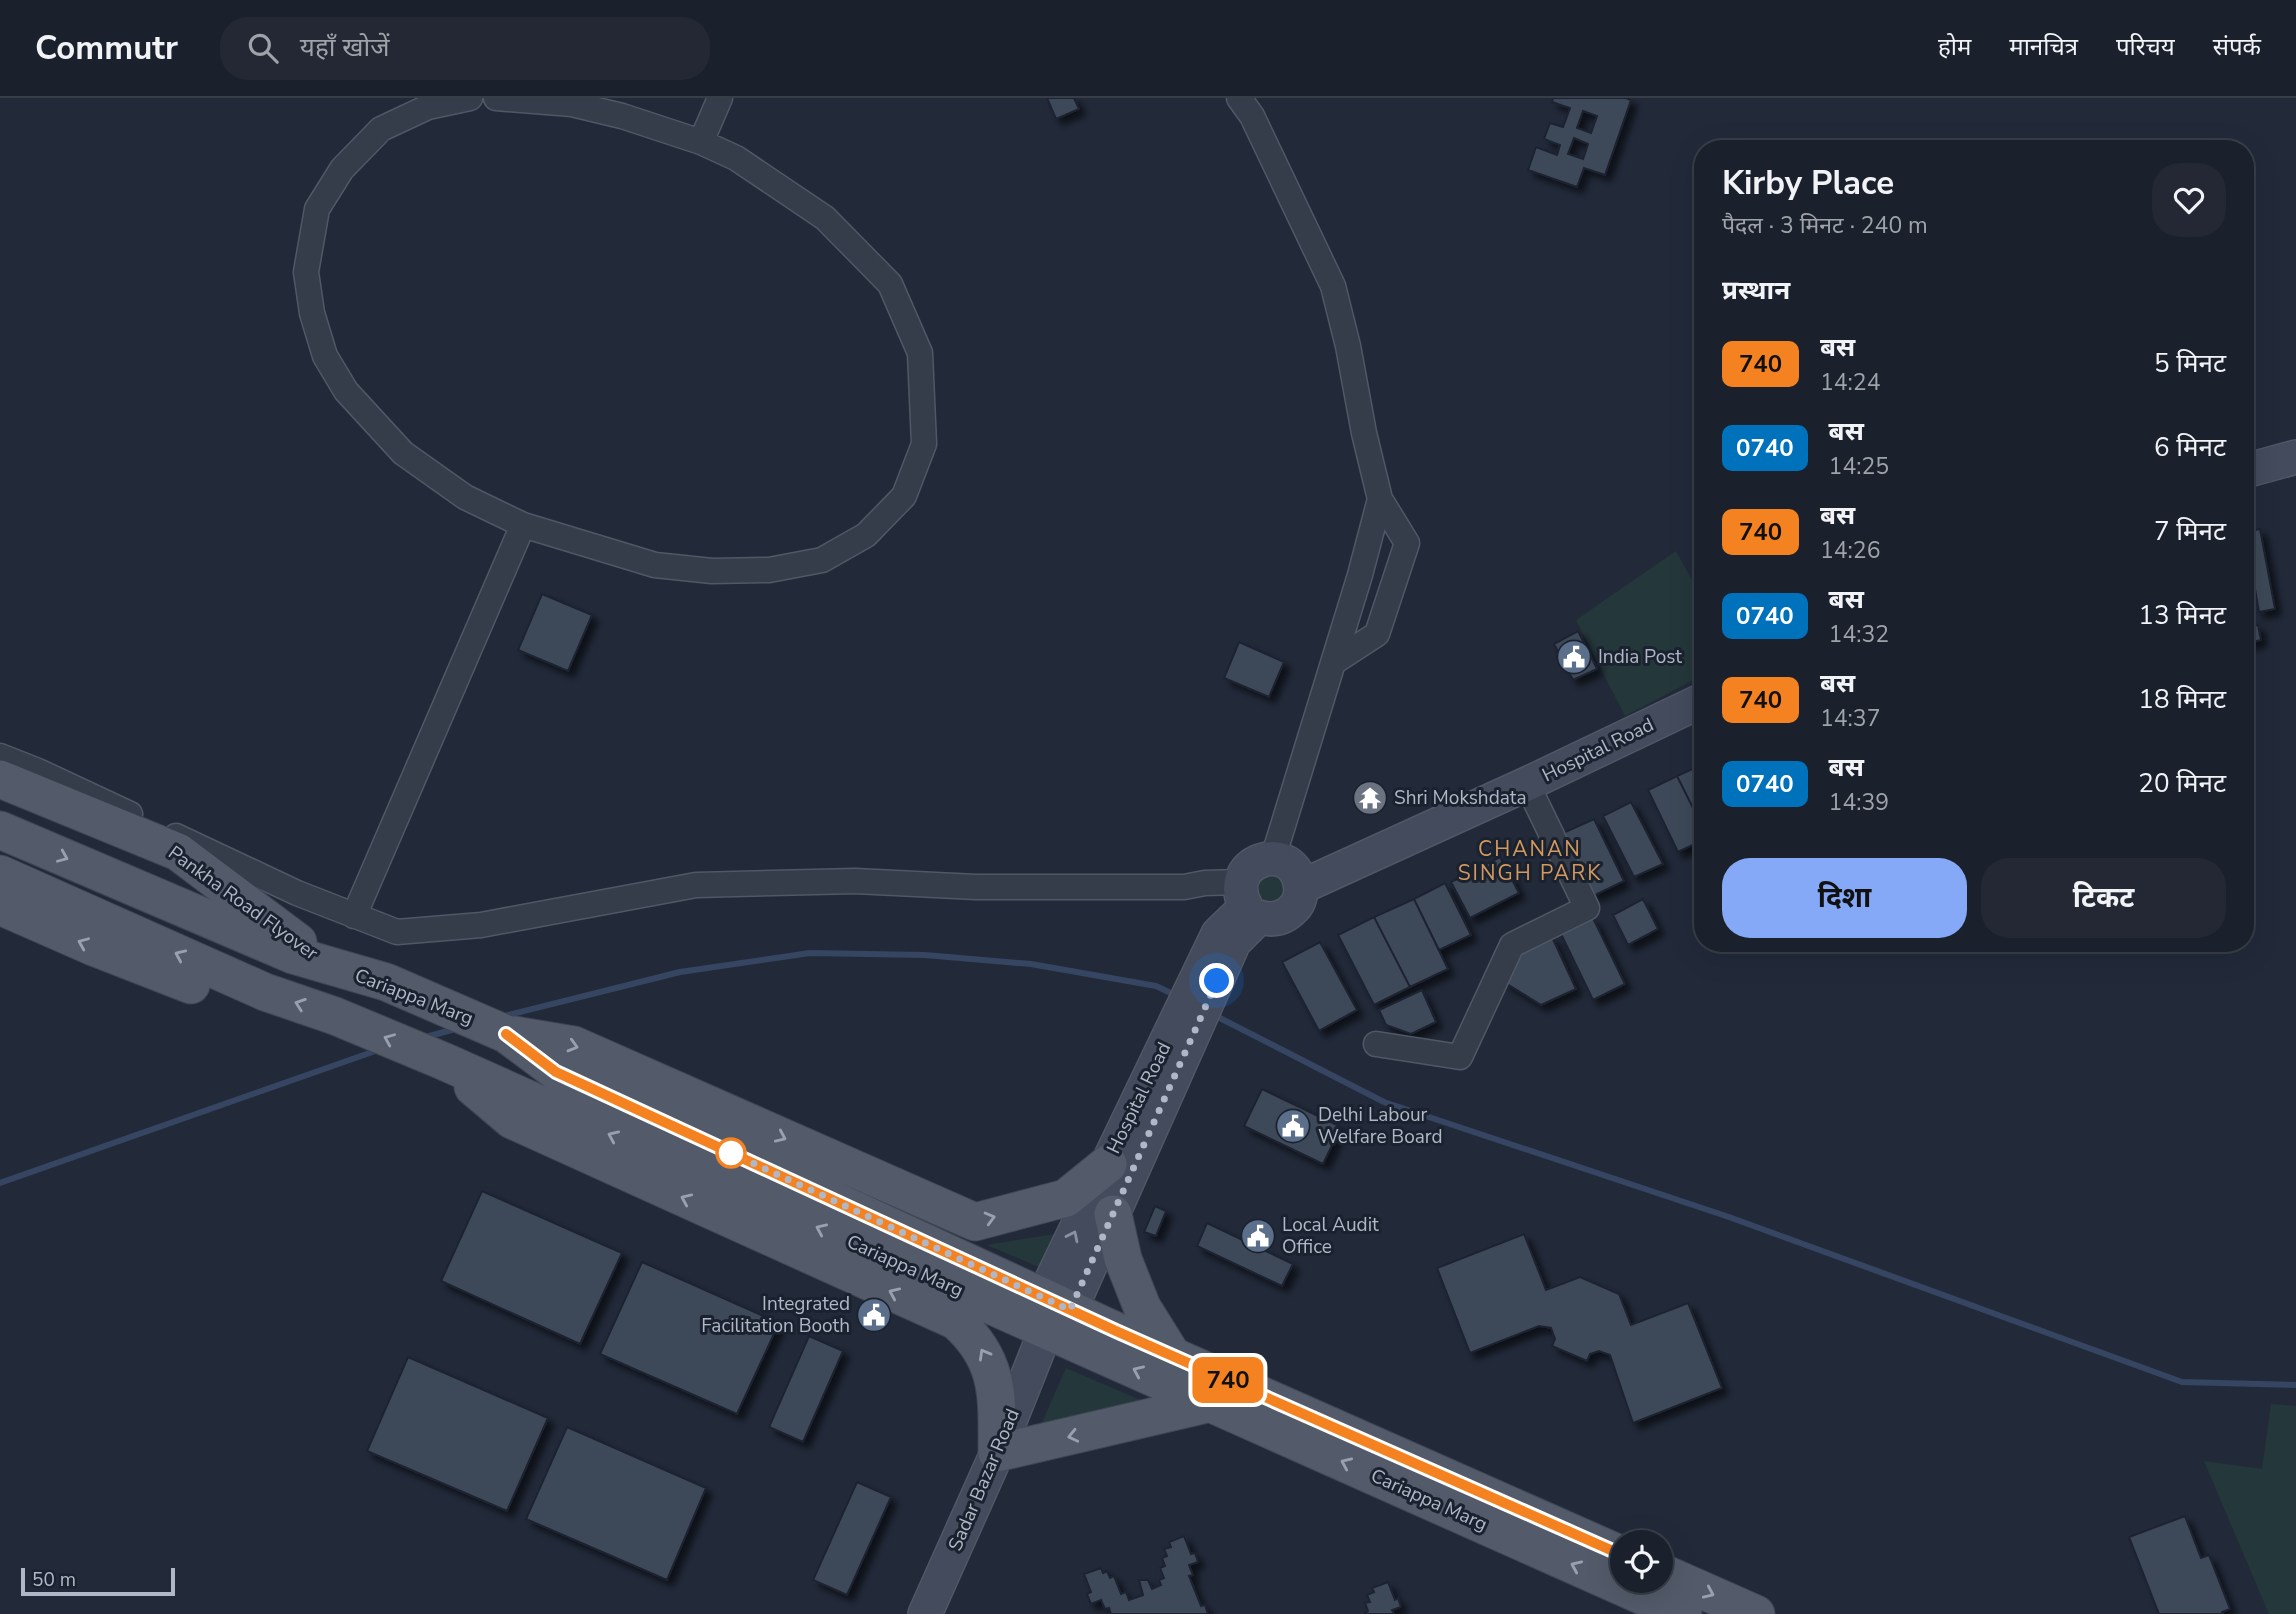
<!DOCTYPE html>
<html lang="hi">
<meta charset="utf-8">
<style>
:root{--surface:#1a202c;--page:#232834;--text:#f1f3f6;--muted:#9fa3a9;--line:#383e48;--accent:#85a9f7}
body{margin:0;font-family:"Nunito Sans","Noto Sans Devanagari",sans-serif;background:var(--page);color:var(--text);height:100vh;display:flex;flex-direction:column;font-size:26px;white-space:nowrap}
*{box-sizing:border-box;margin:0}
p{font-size:23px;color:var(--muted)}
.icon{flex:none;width:38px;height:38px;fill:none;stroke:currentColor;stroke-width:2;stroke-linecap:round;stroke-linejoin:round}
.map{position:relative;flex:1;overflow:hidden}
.drawer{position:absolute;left:1694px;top:42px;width:560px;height:812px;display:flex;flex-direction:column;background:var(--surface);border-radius:28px;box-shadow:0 7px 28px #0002,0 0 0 2px var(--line)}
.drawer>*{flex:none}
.badge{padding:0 14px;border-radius:10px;font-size:24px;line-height:46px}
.controls{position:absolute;left:1610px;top:1432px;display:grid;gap:14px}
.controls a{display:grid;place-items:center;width:63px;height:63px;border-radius:50%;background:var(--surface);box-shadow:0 7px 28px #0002,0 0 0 2px var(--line);font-size:35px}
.scale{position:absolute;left:21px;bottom:18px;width:154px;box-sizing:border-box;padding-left:7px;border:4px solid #b0b7c6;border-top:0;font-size:19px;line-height:24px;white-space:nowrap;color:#b0b7c6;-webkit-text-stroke:5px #1b222f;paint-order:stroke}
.you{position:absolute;width:35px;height:35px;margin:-18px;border:5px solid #fff;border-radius:50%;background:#1a73e8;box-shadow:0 0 0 10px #1a73e833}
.map>.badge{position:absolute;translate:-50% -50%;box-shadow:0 0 0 4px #fff}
h2{padding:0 28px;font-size:26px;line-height:63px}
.round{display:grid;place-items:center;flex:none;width:74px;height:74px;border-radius:28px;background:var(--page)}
.headline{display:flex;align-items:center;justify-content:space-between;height:119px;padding:0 28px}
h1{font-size:33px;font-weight:700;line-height:52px}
.button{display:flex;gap:14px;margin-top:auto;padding:14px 28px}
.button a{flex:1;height:80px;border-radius:28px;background:var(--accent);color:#111;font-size:28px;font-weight:700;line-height:80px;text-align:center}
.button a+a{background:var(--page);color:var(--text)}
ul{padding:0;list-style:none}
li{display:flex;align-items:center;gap:21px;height:84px;padding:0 28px}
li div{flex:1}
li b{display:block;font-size:26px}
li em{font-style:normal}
li .badge{min-width:77px;font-weight:700;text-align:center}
header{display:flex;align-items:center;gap:42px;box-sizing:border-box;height:98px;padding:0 35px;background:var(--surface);border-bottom:2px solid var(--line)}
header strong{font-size:33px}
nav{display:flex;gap:38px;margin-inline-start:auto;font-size:24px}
.search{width:490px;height:63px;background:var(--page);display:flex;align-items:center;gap:18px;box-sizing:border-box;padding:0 24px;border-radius:28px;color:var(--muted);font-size:26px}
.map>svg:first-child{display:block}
</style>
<header>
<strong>Commutr</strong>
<div class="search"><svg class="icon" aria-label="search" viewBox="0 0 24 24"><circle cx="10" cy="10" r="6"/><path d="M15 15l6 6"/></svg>यहाँ खोजें</div>
<nav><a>होम</a><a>मानचित्र</a><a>परिचय</a><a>संपर्क</a></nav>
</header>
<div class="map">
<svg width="2296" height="1516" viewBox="0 0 2296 1516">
<defs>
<filter id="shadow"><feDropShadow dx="6" dy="6" stdDeviation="3.5" flood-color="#0009"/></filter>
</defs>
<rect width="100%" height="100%" fill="#222a3a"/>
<path fill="#24373b" d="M1676 453 1703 502V577L1625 618 1576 522Z
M1257 792a14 14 0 1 1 28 0a14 14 0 1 1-28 0Z
M1055 1136 1041 1170 987 1147Z
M1066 1270 1145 1304 1037 1336Z
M2271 1306 2296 1308V1516H2269L2204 1363 2262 1371Z"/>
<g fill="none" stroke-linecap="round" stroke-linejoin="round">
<path stroke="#364561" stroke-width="6" d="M1212 916 1384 1004 1729 1119 2182 1284 2296 1287
M500 919 680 874 810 855 925 857 1031 866 1156 888 1177 898
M422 940 459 930
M0 1085 378 952"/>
</g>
<path fill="#3e4859" stroke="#1d2431" stroke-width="2" fill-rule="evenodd" filter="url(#shadow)" d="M1047 0H1074L1079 11 1056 21Z
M1553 0H1626L1631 2 1605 77 1584 70 1577 89 1528 72 1536 49 1557 57 1560 47 1544 41 1550 25 1563 29 1570 10 1552 4ZM1583 13 1597 18 1591 35 1577 30ZM1574 40 1588 46 1583 61 1568 56Z
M2260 431 2275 511 2259 514 2245 434Z
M542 496 592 517 568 573 518 552Z
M2258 527 2261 542 2245 546V529Z
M1578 533 1597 571 1573 582 1554 546Z
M1239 544 1284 564 1269 599 1224 580Z
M1703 666V730L1677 678Z
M1677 678 1703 730V742L1678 754 1648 692Z
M1631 704 1663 766 1634 779 1603 718Z
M1594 721 1624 783 1593 798 1563 735Z
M1500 759 1519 795 1470 820 1451 784Z
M1445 785 1471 837 1439 852 1414 801Z
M1414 801 1448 871 1410 889 1374 819Z
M1643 801 1658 831 1628 847 1613 817Z
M1374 819 1410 889 1374 907 1338 837Z
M1593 820 1625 886 1593 902 1561 836Z
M1552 839 1576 891 1541 907 1504 884 1525 851Z
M1320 844 1357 912 1319 933 1282 864Z
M1422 892 1436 924 1411 936 1386 927 1379 912Z
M1262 991 1341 1029 1323 1066 1244 1028Z
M482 1093 622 1155 580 1246 441 1183Z
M1155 1108 1166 1113 1156 1138 1144 1134Z
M1207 1125 1293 1166 1282 1188 1197 1148Z
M1524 1136 1546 1192 1580 1179 1619 1196 1631 1227 1688 1205 1722 1290 1633 1325 1610 1257 1599 1253 1590 1256 1587 1263 1552 1248 1555 1241 1551 1230 1539 1228 1470 1255 1437 1170Z
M642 1164 779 1225 737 1316 600 1256Z
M809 1238 843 1253 803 1344 769 1329Z
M408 1259 548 1320 507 1413 367 1353Z
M567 1329 706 1390 667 1482 526 1421Z
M857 1384 891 1399 847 1497 813 1482Z
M2185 1418 2201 1460 2209 1457 2230 1511 2222 1514 2223 1516H2159L2129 1439Z
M1184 1438 1191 1456 1195 1455 1198 1464 1189 1467 1193 1477 1189 1478 1201 1508 1205 1507 1208 1516H1111L1109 1510 1105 1511 1101 1502 1091 1506 1087 1496 1091 1494 1084 1476 1101 1470 1103 1475 1107 1473 1110 1480 1114 1478 1121 1496 1126 1494 1129 1502 1143 1497 1139 1482H1148L1152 1491 1161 1487 1159 1482 1164 1480 1160 1470 1165 1468 1162 1460 1167 1458 1164 1451 1171 1449 1169 1444Z
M1388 1484 1395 1502 1398 1500 1401 1509 1392 1512 1394 1516H1364L1368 1513 1365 1505 1370 1504 1367 1497 1374 1494 1372 1490Z"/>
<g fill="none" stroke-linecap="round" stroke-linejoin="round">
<g stroke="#505765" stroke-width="27">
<path id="street" d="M470 0 428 9 381 31 342 71 317 111 306 174 312 215 325 258 346 293 403 355 465 399 523 427 655 467 712 473 769 472 822 462 866 437 904 398 924 346 920 255 890 186 825 120 736 60 701 44 622 18 572 6 496 0
M1239 0 1252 18 1333 188 1348 248 1364 335 1380 401 1360 477 1273 760
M701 44 720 0
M1334 564 1377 536 1407 445 1380 401
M0 658 38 673 130 716
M176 738 297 795 397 834 481 827 696 787 855 783 976 789H1184L1205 785 1240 784
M354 818 523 427
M1376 946 1460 959 1512 847 1587 810 1527 686"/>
</g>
<g stroke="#505765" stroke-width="36">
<path id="secondary" d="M2245 373 2296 359
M1301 789 1527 686 1703 602
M925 1516 997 1355 1040 1247 1039 1229 1043 1200 1218 836 1246 809C1221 763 1291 740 1300 785 1302 794 1300 804 1294 810 1284 821 1273 823 1259 819L1234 844 1060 1235"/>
</g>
<g stroke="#3f4653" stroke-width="39">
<path id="primary" d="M0 681 178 754 298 844
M0 732 293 857 386 884 506 936 557 974 1116 1233 1622 1457
M0 776 265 894 335 918 443 963 1683 1516
M0 808 91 848 191 887
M514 937 574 947 975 1124 1066 1100 1108 1066
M473 989 512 1022 956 1223C1001 1263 997 1300 997 1355L1211 1305
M1113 1116 1123 1161 1142 1209 1172 1257
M1661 1474 1756 1516"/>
</g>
<use href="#street" stroke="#353d4a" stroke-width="24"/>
<use href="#secondary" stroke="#434b5d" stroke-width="33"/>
<use href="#primary" stroke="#535b6a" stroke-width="37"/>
</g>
<defs><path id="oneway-chevron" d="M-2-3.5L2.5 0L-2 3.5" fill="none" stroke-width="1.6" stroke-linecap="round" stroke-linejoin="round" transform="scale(1.75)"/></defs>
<g stroke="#99a0af">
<use href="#oneway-chevron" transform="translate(63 759) rotate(23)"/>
<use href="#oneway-chevron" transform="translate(83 845) rotate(-157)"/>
<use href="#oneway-chevron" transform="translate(180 857) rotate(-156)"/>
<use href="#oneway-chevron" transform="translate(300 906) rotate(-161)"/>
<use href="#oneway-chevron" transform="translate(389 941) rotate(-157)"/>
<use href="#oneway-chevron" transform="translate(573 948) rotate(16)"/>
<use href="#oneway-chevron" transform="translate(613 1038) rotate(-156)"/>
<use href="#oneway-chevron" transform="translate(781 1039) rotate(24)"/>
<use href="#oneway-chevron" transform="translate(686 1101) rotate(-156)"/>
<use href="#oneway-chevron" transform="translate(990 1120) rotate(-15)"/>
<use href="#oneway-chevron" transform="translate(821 1131) rotate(-156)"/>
<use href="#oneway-chevron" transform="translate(894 1195) rotate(-156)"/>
<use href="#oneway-chevron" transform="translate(984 1256) rotate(-119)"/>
<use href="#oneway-chevron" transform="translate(1138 1273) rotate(-156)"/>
<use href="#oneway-chevron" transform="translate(1073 1338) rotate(167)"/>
<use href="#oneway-chevron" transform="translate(1346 1365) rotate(-156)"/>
<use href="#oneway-chevron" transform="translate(1576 1468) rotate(-156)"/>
<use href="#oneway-chevron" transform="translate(1709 1495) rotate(24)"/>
</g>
<use stroke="#8a91a1" href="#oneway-chevron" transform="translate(1073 1138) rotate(-64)"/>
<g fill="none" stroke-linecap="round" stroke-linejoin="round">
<g stroke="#fff" stroke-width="16">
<path id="line" d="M506 936 556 974 1116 1233 1622 1457"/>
</g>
<use href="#line" stroke="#f58220" stroke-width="10"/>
<path stroke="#b0b7c6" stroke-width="7" stroke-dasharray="0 12.6" d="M731 1055 1070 1212 1217 883"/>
</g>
<defs>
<g id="civic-disc" transform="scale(1.75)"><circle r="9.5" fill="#5c6f8a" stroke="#1b222f"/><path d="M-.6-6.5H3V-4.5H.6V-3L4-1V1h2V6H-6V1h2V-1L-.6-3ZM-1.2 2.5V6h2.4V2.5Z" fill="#fff"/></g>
<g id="temple-disc" transform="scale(1.75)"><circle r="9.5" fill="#6b7280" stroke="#1b222f"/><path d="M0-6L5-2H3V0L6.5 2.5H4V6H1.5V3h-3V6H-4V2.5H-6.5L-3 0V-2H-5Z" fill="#fff"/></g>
</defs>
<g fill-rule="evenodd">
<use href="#civic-disc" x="1574" y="559"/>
<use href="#temple-disc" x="1370" y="700"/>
<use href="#civic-disc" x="1293" y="1028"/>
<use href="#civic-disc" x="1258" y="1138"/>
<use href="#civic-disc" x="874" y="1217"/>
</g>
<circle fill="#fff" stroke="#f58220" stroke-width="3.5" cx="731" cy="1055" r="14"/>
<g text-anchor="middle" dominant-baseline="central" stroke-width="6" stroke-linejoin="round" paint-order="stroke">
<g font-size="19" fill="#b0b7c6" stroke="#1b222f" text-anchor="start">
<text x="1598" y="559">India Post</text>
<text x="1394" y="700">Shri Mokshdata</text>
<text x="1318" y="1017">Delhi Labour<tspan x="1318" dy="22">Welfare Board</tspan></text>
<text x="1282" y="1127">Local Audit<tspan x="1282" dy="22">Office</tspan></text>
<text x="850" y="1206" text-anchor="end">Integrated<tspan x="850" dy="22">Facilitation Booth</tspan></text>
</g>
<g font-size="19" fill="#b0b7c6" stroke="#1b222f">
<text transform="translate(1598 652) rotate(-26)">Hospital Road</text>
<text transform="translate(243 805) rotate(36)">Pankha Road Flyover</text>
<text transform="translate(414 899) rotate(21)">Cariappa Marg</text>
<text transform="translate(1139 1000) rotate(-64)">Hospital Road</text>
<text transform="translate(905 1168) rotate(24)">Cariappa Marg</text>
<text transform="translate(984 1382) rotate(-67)">Sadar Bazar Road</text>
<text transform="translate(1429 1402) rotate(24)">Cariappa Marg</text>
</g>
<g font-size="21" letter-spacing="2" fill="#d3995f" stroke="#1b222f">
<text x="1530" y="751">CHANAN<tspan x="1530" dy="24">SINGH PARK</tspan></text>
</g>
</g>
</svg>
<div class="controls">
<a><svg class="icon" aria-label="locate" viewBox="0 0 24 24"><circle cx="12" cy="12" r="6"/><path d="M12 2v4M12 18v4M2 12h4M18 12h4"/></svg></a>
</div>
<div class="scale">50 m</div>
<div class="you" style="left:1217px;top:883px"></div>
<b class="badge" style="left:1228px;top:1282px;background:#f58220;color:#111">740</b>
<section class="drawer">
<div class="headline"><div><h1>Kirby Place</h1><p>पैदल · 3 मिनट · 240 m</p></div><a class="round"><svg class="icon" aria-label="heart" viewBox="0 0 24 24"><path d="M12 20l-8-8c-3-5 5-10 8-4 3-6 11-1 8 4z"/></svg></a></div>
<h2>प्रस्थान</h2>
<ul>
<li><span class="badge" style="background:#f58220;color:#111">740</span><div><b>बस</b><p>14:24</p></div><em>5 मिनट</em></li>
<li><span class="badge" style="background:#0072bc;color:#fff">0740</span><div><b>बस</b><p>14:25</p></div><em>6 मिनट</em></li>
<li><span class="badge" style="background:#f58220;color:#111">740</span><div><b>बस</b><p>14:26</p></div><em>7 मिनट</em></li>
<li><span class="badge" style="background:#0072bc;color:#fff">0740</span><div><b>बस</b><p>14:32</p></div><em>13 मिनट</em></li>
<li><span class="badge" style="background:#f58220;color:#111">740</span><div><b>बस</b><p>14:37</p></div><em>18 मिनट</em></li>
<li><span class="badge" style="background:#0072bc;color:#fff">0740</span><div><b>बस</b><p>14:39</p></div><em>20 मिनट</em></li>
</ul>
<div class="button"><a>दिशा</a><a>टिकट</a></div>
</section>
</div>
